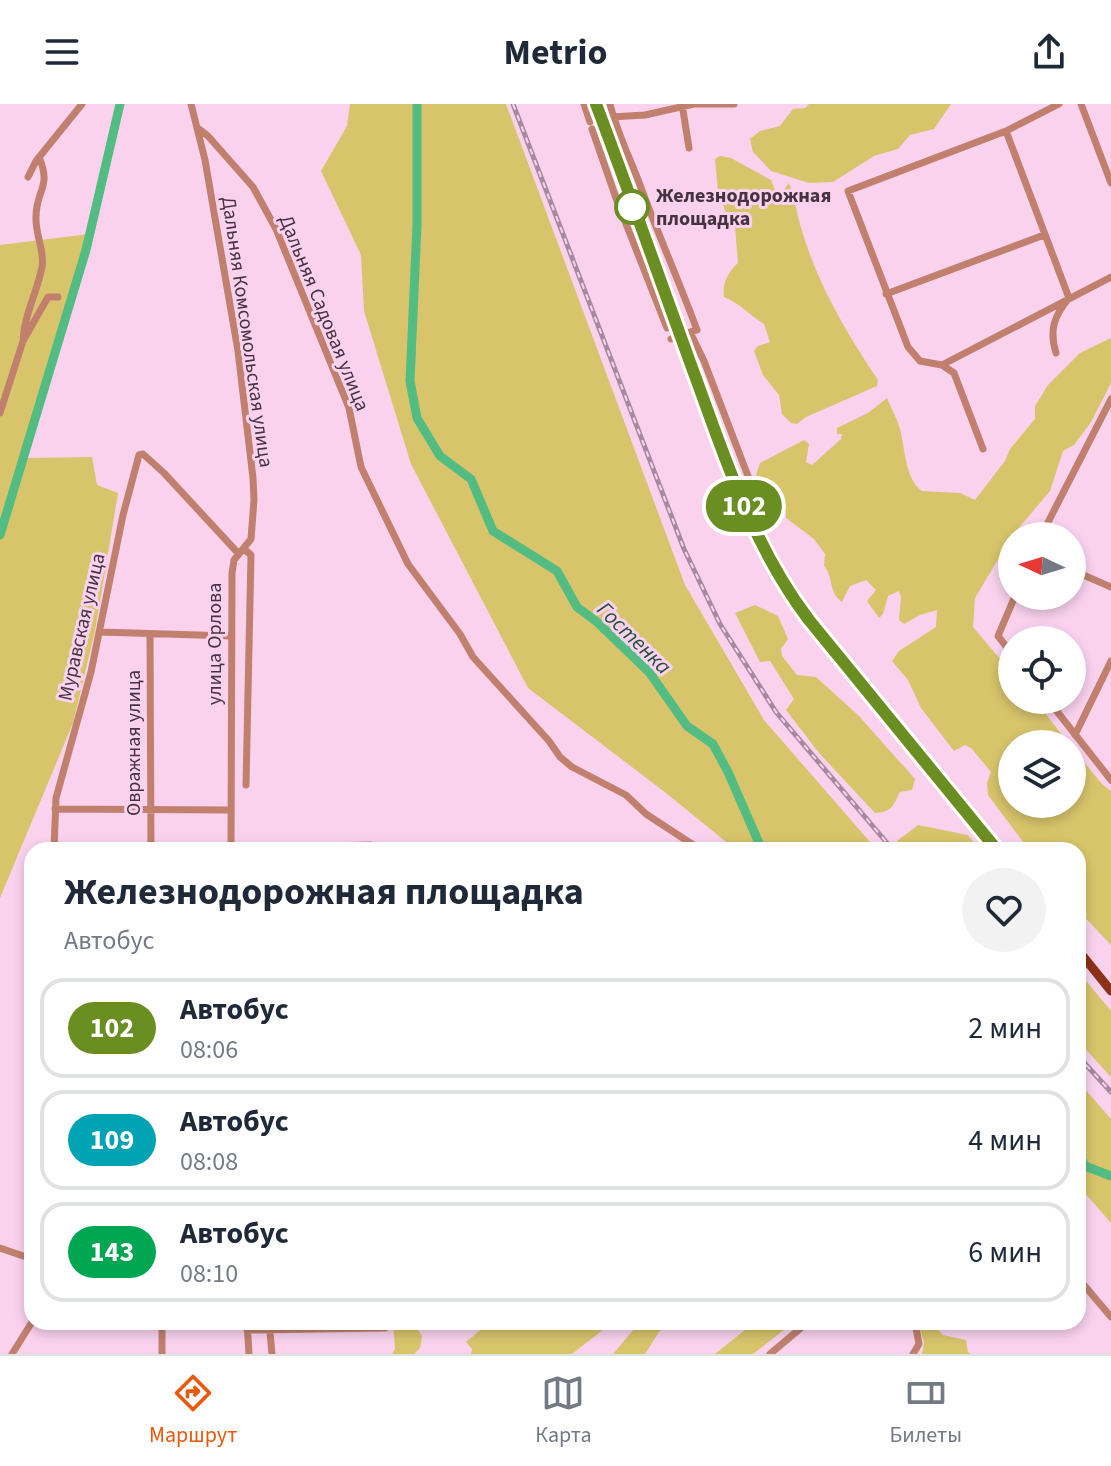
<!DOCTYPE html>
<html lang="ru">
<meta charset="utf-8">
<style>
:root{--surface:#fff;--page:#f2f2f3;--text:#1f2937;--muted:#747a83;--line:#e0e1e3;--accent:#ea580c}
body{margin:0;font-family:"Source Sans 3",sans-serif;background:var(--page);color:var(--text);height:100vh;display:flex;flex-direction:column;font-size:30px;white-space:nowrap}
*{box-sizing:border-box;margin:0}
p{font-size:26px;color:var(--muted)}
.icon{flex:none;width:44px;height:44px;fill:none;stroke:currentColor;stroke-width:2;stroke-linecap:round;stroke-linejoin:round}
.map{position:relative;flex:1;overflow:hidden}
.side{position:absolute;left:24px;top:738px;width:1062px;height:488px;display:flex;flex-direction:column;background:var(--surface);border-radius:24px;box-shadow:0 4px 12px #0003}
.side>*{flex:none}
.badge{padding:0 16px;border-radius:26px;font-size:28px;line-height:52px}
.needle{width:52px;rotate:274deg}
.fabs{position:absolute;left:998px;top:418px;display:grid;gap:16px}
.fabs a{display:grid;place-items:center;width:88px;height:88px;border-radius:50%;background:var(--surface);box-shadow:0 4px 12px #0003;font-size:40px}
.map>.badge{position:absolute;translate:-50% -50%;box-shadow:0 0 0 4px #fff}
.round{display:grid;place-items:center;flex:none;width:84px;height:84px;border-radius:42px;background:var(--page)}
.summary{display:flex;align-items:center;justify-content:space-between;height:136px;padding:0 40px}
h1{font-size:38px;font-weight:700;line-height:60px}
ul{padding:0;list-style:none}
li{display:flex;align-items:center;gap:24px;height:100px;margin:0 16px 12px;padding:0 24px;border:4px solid var(--line);border-radius:24px}
li div{flex:1}
li b{display:block;font-size:30px}
li em{font-style:normal}
li .badge{min-width:88px;font-weight:700;text-align:center}
header{display:flex;justify-content:space-between;align-items:center;height:104px;padding:0 40px;background:var(--surface);font-size:36px;font-weight:700}
.menu{display:flex;justify-content:space-around;align-items:center;height:112px;border-top:2px solid var(--line);background:var(--surface);font-size:22px;color:var(--muted)}
.menu a{display:grid;justify-items:center;gap:4px}
.menu .selected{color:var(--accent)}
.map>svg:first-child{display:block}
</style>
<header><svg class="icon" aria-label="menu" viewBox="0 0 24 24"><path d="M4 6h16M4 12h16M4 18h16"/></svg>Metrio<svg class="icon" aria-label="share" viewBox="0 0 24 24"><path d="M12 15V3M7 8l5-5 5 5M5 13v7h14v-7"/></svg></header>
<div class="map">
<svg width="1111" height="1250" viewBox="0 0 1111 1250">
<rect width="100%" height="100%" fill="#fad2ee"/>
<path fill="#d8c46b" d="M350 0H506L685 481 764 616 877 746H736L666 689 528 584 411 360 364 207 361 151 321 67 347 22Z
M809 0H951L934 25 910 31 898 45 874 52 833 78 809 79 771 67 753 48 750 35 760 27 780 22 793 5 805 4Z
M720 52 731 54 771 76 778 93 789 79C795 95 797 111 802 127 818 181 847 230 878 276L877 282 806 313 797 320 791 319 782 310 779 291 763 271 754 247 758 242 770 238 764 220C749 211 741 200 724 193 722 180 728 168 738 159L735 122 727 112 718 87 715 55Z
M89 130 26 354 92 353 97 381 118 389 95 527 73 619 0 794V141Z
M1111 234V279L1091 318 1074 341 1063 347 1050 387 1012 432 975 494 973 523 1012 569V596H1035L1069 640H1012V700H1072V644L1103 681 1111 687V841L1078 806V746H1029L988 691 987 679 991 668 971 644 965 641 954 647 921 604 908 576 892 557 899 547 936 523 937 506 920 511 904 520 899 516 901 493 899 487 888 492 883 510 879 514 867 497 876 486 866 476 850 482 842 498C828 488 834 473 824 462L825 450 814 435 786 414V408L775 387 758 377 756 371 760 359 804 336 809 340 806 358 812 361 841 335 842 330H837V324L868 309 887 294C891 304 897 314 900 325 905 344 905 375 922 387L960 389 975 396 1005 357 1010 345 1035 315V302L1048 281 1080 249Z
M755 501 778 512 788 535 781 545 782 552 797 571 816 573 859 612 915 675 912 686 900 688C893 702 892 708 875 709L819 649 786 606 794 595 770 557 760 558 735 509Z
M918 721 968 731 980 746H906L897 737Z
M1078 867 1111 907V973L1078 937Z
M1078 977 1111 1015V1119L1078 1081Z
M393 1218H413L422 1232 420 1244 414 1250H392L395 1245Z
M490 1218H613L572 1250H471L472 1245 466 1238Z
M640 1218H671L659 1228 645 1250H613Z
M755 1218H794L753 1250H715Z
M918 1218H931L943 1231 966 1236 968 1248 971 1250H922L924 1239Z"/>
<g fill="none" stroke-linecap="round" stroke-linejoin="round">
<path stroke="#52bc82" stroke-width="9" d="M417 0V121L410 277 417 314 440 352 471 375 493 427 557 467 577 503 597 518 649 568 687 622 713 640 728 668 762 746
M0 431 86 146 120 0
M1078 1048 1085 1062 1111 1072"/>
<path stroke="#c1806d" stroke-width="7" d="M191 0 205 56 238 247 253 374 254 396 251 435 234 456 232 469 231 746
M584 0 590 18
M610 0C617 29 630 54 640 81 658 130 679 177 697 226L690 228 704 257 751 380 764 398
M682 0 689 44
M696 0H734
M1059 0 1006 27 848 87 908 243 920 257 942 261 1111 173
M1081 0 1111 79
M611 13 645 11 694 0
M199 25 208 32 253 83 276 125 349 304 361 363 408 460 460 530 473 553 549 637 560 653 572 663 626 691 646 710 701 746
M592 25 617 97 667 224 676 220
M1006 27 1069 194C1054 212 1049 226 1056 249
M28 73 36 57 82 0
M886 190 1044 131
M671 235 684 230
M23 237C24 211 37 189 42 163 45 147 35 130 36 113 36 85 52 84 39 53
M942 261 954 269 983 345
M0 309 23 237 48 193H58
M1041 432 1111 295
M244 445 251 451 246 681
M1072 466 1111 483
M100 528 231 532
M150 531 151 746
M1012 550 998 532 1015 492
M1048 596 1111 676
M1075 631 1111 557
M55 705 230 706
M231 744 371 741 381 746
M54 746 56 694 91 568 123 411 139 351 143 350 164 369 238 449
M0 1144 32 1155
M1078 1174 1111 1213
M162 1218V1250
M247 1218 249 1250
M269 1218 272 1250
M247 1226 385 1224
M12 1250 32 1218
M770 1250 808 1218
M913 1250 919 1240 915 1218"/>
<path stroke="#8d3217" stroke-width="9" d="M596 0C630 91 662 183 696 275 727 359 755 443 809 516L997 746
M1078 846 1111 887"/>
<g stroke="#a7899e" stroke-width="5">
<path id="rail" d="M513 0 684 445 720 520 776 608 893 746
M1078 952 1111 988"/>
</g>
<use href="#rail" stroke="#fad2ee" stroke-width="2" stroke-dasharray="6" stroke-linecap="butt"/>
</g>
<g fill="none" stroke-linecap="round" stroke-linejoin="round">
<g stroke="#fff" stroke-width="18">
<path id="line" d="M596 0C631 93 664 187 698 280 728 363 755 445 809 516L997 746"/>
</g>
<use href="#line" stroke="#6b8e23" stroke-width="12"/>
</g>
<circle fill="#fff" stroke="#6b8e23" stroke-width="4" cx="632" cy="103" r="16"/>
<g text-anchor="middle" dominant-baseline="central" stroke-width="6" stroke-linejoin="round" paint-order="stroke">
<g font-size="20" font-weight="bold" fill="#463341" stroke="#fad2ee" text-anchor="start">
<text x="656" y="92">Железнодорожная<tspan x="656" dy="23">площадка</tspan></text>
</g>
<g font-size="20" fill="#463341" stroke="#fad2ee">
<text transform="translate(324 209) rotate(68)">Дальняя Садовая улица</text>
<text transform="translate(247 228) rotate(82)">Дальняя Комсомольская улица</text>
<text transform="translate(82 523) rotate(-77)">Муравская улица</text>
<text transform="translate(215 540) rotate(-90)">улица Орлова</text>
<text transform="translate(134 639) rotate(-90)">Овражная улица</text>
</g>
<g font-size="22" font-style="italic" fill="#244f37" stroke="#fad2ee">
<text transform="translate(634 534) rotate(44)">Гостенка</text>
</g>
</g>
</svg>
<div class="fabs">
<a><svg class="needle" viewBox="-14 -14 28 28"><path d="M0-13l5 13h-10z" fill="#e53935"/><path d="M0 13l5-13h-10z" fill="#747a83"/></svg></a>
<a><svg class="icon" aria-label="locate" viewBox="0 0 24 24"><circle cx="12" cy="12" r="6"/><path d="M12 2v4M12 18v4M2 12h4M18 12h4"/></svg></a>
<a><svg class="icon" aria-label="layers" viewBox="0 0 24 24"><path d="M12 4l9 5-9 5-9-5zM3 14l9 5 9-5"/></svg></a>
</div>
<b class="badge" style="left:744px;top:402px;background:#6b8e23;color:#fff">102</b>
<section class="side">
<div class="summary"><div><h1>Железнодорожная площадка</h1><p>Автобус</p></div><a class="round"><svg class="icon" aria-label="heart" viewBox="0 0 24 24"><path d="M12 20l-8-8c-3-5 5-10 8-4 3-6 11-1 8 4z"/></svg></a></div>
<ul>
<li><span class="badge" style="background:#6b8e23;color:#fff">102</span><div><b>Автобус</b><p>08:06</p></div><em>2 мин</em></li>
<li><span class="badge" style="background:#00a3b4;color:#fff">109</span><div><b>Автобус</b><p>08:08</p></div><em>4 мин</em></li>
<li><span class="badge" style="background:#00a651;color:#fff">143</span><div><b>Автобус</b><p>08:10</p></div><em>6 мин</em></li>
</ul>
</section>
</div>
<nav class="menu">
<a class="selected"><svg class="icon" aria-label="directions" viewBox="0 0 24 24"><path d="M12 3l9 9-9 9-9-9zM9 14v-3h6M13 9l2 2-2 2"/></svg>Маршрут</a>
<a><svg class="icon" aria-label="map" viewBox="0 0 24 24"><path d="M3 6l6-2 6 2 6-2v14l-6 2-6-2-6 2zM9 4v14M15 6v14"/></svg>Карта</a>
<a><svg class="icon" aria-label="tickets" viewBox="0 0 24 24"><path d="M3 7h18v10H3zM15 7v10"/></svg>Билеты</a>
</nav>
